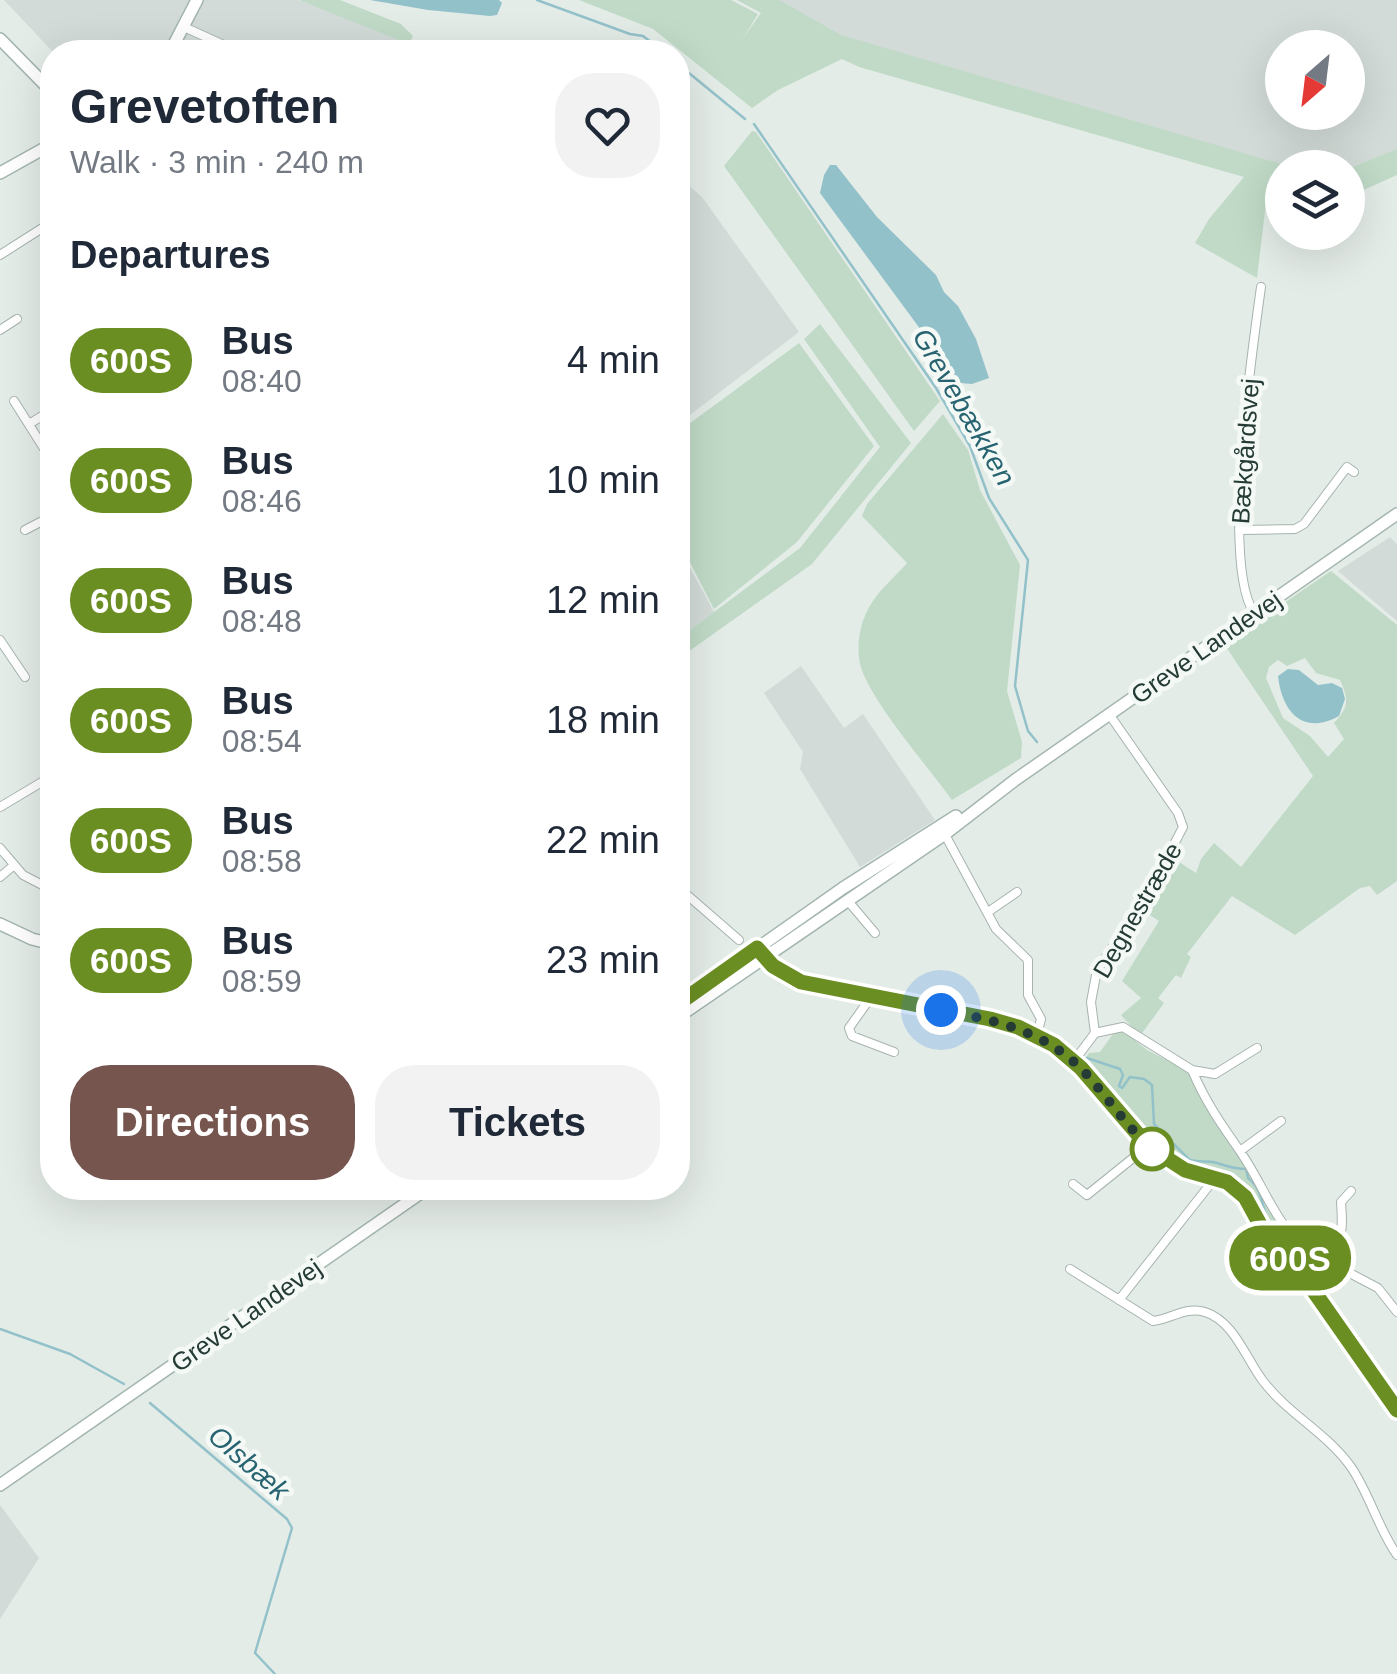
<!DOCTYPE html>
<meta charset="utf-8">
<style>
:root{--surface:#fff;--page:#f2f2f3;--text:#1f2937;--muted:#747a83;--accent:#76554f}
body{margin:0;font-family:Helvetica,sans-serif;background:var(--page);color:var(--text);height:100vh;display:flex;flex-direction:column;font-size:38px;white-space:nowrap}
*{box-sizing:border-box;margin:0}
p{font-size:32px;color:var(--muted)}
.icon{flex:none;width:55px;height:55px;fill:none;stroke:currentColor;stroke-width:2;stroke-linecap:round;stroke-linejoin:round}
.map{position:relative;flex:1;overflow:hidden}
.details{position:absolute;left:40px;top:40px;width:650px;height:1160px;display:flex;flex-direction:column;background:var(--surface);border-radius:40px;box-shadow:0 10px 40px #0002}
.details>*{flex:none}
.badge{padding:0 20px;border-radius:32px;font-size:35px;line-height:65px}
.needle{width:65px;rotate:208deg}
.controls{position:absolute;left:1265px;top:30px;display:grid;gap:20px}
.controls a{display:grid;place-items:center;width:100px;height:100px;border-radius:50%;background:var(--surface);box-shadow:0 10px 40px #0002;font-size:50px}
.you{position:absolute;width:50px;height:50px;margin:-25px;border:8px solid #fff;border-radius:50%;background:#1a73e8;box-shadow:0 0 0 15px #1a73e833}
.map>.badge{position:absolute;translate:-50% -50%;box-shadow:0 0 0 5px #fff}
h2{padding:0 30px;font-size:38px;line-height:90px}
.round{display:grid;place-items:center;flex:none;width:105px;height:105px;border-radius:40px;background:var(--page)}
.summary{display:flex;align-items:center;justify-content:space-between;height:170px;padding:0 30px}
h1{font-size:48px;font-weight:800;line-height:75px}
.button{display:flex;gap:20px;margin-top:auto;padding:20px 30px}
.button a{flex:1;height:115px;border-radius:40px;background:var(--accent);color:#fff;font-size:40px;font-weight:800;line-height:115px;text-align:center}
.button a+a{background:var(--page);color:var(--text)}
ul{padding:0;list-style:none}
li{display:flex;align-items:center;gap:30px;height:120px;padding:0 30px}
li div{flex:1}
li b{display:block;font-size:38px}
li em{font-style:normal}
li .badge{min-width:110px;font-weight:700;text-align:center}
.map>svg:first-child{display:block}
</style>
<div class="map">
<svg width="1397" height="1674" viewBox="0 0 1397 1674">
<rect width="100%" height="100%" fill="#e4ece8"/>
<path fill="#d2dbd7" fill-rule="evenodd" d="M4 0H298L440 52H53Z
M737 0H1397V156L1348 176V168H1282L827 47ZM1282 48H1348V112H1282Z
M678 176 702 197 799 332 678 424Z
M1390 537 1397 544V621L1338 571Z
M678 546 714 612 678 639Z
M801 666 844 728 863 714 935 820 860 867 800 769 803 752 764 693Z
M0 1505 39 1558 0 1619Z"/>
<path fill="#c0dac7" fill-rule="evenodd" d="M299 0H340L401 24 413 36 409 44Z
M579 0H731L758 14 743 38 761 13 737 0H779L841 35 1291 167 1282 168V191L1268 186 1257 278 1195 243 1209 219 1244 177 859 67 842 59 778 90 752 108 653 29Z
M752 131 756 132 940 401 914 431 724 166Z
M1397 149V175L1348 197V169Z
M820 324 911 443 812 564 678 659V639L800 548 880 447 804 339Z
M799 343 874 446 797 542 714 609 678 539V432Z
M943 414 968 450 980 490 1020 565 1007 691 1022 742 1021 758 952 800C929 768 868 698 860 664 856 645 860 621 871 604 880 589 896 576 907 563L862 516 867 504Z
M1331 571 1397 625V881L1377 895 1370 886 1360 888 1295 935 1232 896 1187 954 1191 957 1181 978 1176 975 1158 998 1164 1003 1140 1036 1121 1015 1141 998 1122 981 1159 921 1145 912 1179 862 1196 873 1201 859 1214 843 1241 867 1313 776 1224 644ZM1305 658 1316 673 1340 680C1349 700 1349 707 1334 723L1344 739 1328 757 1310 736 1283 718 1266 678 1269 667 1278 660 1287 666Z
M1122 1030 1147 1050 1190 1072C1205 1111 1231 1140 1251 1176 1265 1200 1274 1223 1294 1243L1290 1247 1265 1223 1254 1200 1235 1178 1183 1162 1139 1128 1083 1061 1089 1053 1100 1052 1115 1031Z"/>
<path fill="#93c1ca" d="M370 0H499L502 3 497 15 490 16 428 10Z
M830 165H836L877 217 936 275 944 292 958 306 976 339 989 378 972 384 960 383 820 193 824 175Z
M1288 669 1299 670 1318 685 1332 683 1342 688 1345 699 1339 716C1303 736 1282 712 1278 676Z"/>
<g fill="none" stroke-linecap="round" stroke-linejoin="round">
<path stroke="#93c1ca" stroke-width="2.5" d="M537 0 630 34 643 36 664 52
M678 64 745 119
M754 124 936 388 970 446 989 498 1028 560 1015 686 1028 731 1037 742
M1087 1058 1120 1069 1123 1075 1119 1086 1122 1088 1130 1077 1144 1079 1152 1085 1154 1124C1160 1130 1187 1158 1190 1160 1196 1162 1208 1161 1213 1162 1225 1165 1233 1169 1246 1169L1248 1178C1264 1190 1261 1208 1270 1225 1274 1233 1282 1238 1289 1244
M0 1329 70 1354 124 1384
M150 1403 287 1519 292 1528 255 1653 275 1674"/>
<g stroke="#a7b3af" stroke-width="10">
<path id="street" d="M184 27 239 52
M0 255 47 225 52 234
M0 330 17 319
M14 401 45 450
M29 424 52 410
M25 530 52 516
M1239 530 1295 529 1304 524 1347 467 1354 472
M1254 613C1221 563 1252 352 1261 287
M0 640 25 677
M0 807 52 776
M943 831 996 929 1028 960V995L1041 1019 1037 1035
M0 848 23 875 52 890
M0 877 13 866
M678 887 739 940
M848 901 875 933
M988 912 1017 892
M871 997 849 1028 852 1036 894 1052
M1095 1033 1123 1027 1192 1070 1215 1074 1257 1048
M52 1057V1067
M1074 1061 1095 1033 1091 1002 1097 970 1145 900 1183 827 1178 813 1109 714
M1192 1070C1205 1101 1221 1124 1240 1151 1265 1188 1271 1215 1304 1249L1291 1260
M1240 1151 1281 1121
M1073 1184 1087 1195 1148 1146
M1304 1249 1378 1288 1397 1312
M1323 1259C1344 1235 1343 1233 1341 1202L1351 1191
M1070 1269 1153 1321C1171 1319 1186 1306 1205 1312 1234 1321 1246 1359 1263 1381 1288 1414 1327 1433 1351 1467 1370 1495 1378 1528 1397 1555
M1119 1300 1208 1187 1213 1176"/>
</g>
<g stroke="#a4b6b0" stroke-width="14">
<path id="secondary" d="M0 39 52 92
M170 52 197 0
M0 173 52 144
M0 924 32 939 52 944
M757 948 773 966 801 982 991 1019 1018 1027 1054 1045 1081 1068 1148 1146 1166 1159 1185 1170 1213 1176 1235 1188 1245 1197 1263 1230 1291 1260 1397 1410
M678 1004 843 888 956 816
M678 1017 945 834 1015 780 1397 514
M0 1485 428 1188"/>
</g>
<use href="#street" stroke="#fff" stroke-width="8"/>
<use href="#secondary" stroke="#fff" stroke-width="11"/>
</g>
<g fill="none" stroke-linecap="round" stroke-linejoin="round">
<g stroke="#fff" stroke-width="22">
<path id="line" d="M678 1004 757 948 773 966 801 982 990 1019 1018 1027 1054 1045 1081 1068 1148 1146 1185 1170 1227 1182 1245 1197 1262 1228 1292 1260 1397 1410"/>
</g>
<use href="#line" stroke="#6b8e23" stroke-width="15"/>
<path stroke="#253b35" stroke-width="10" stroke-dasharray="0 18" d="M941 1010C999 1021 1049 1032 1089 1077 1110 1101 1128 1128 1152 1149"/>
</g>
<circle fill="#fff" stroke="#6b8e23" stroke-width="5" cx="1152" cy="1149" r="20"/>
<g text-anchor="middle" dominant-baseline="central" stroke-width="9" stroke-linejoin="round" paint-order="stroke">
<g font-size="25" fill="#253b35" stroke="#f4f9f6">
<text transform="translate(1245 451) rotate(-86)">Bækgårdsvej</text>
<text transform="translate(1206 647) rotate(-35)">Greve Landevej</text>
<text transform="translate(1137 910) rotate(-60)">Degnestræde</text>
<text transform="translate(246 1315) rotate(-35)">Greve Landevej</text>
</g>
<g font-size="28" font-style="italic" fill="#276370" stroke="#f4f9f6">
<text transform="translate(964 407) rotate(60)">Grevebækken</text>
<text transform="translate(249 1463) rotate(41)">Olsbæk</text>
</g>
</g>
</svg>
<div class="controls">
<a><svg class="needle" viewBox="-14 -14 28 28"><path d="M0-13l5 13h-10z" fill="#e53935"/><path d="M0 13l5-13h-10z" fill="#747a83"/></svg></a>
<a><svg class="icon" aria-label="layers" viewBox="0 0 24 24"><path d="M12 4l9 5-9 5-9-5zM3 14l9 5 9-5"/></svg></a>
</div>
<div class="you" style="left:941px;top:1010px"></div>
<b class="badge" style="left:1290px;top:1258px;background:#6b8e23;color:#fff">600S</b>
<section class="details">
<div class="summary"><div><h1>Grevetoften</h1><p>Walk · 3 min · 240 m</p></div><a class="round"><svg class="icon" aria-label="heart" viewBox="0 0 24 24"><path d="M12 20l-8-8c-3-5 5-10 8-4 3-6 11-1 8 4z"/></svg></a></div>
<h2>Departures</h2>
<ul>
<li><span class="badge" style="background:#6b8e23;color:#fff">600S</span><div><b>Bus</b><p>08:40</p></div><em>4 min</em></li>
<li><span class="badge" style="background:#6b8e23;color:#fff">600S</span><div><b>Bus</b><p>08:46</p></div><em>10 min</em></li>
<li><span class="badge" style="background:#6b8e23;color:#fff">600S</span><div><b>Bus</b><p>08:48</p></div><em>12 min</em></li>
<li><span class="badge" style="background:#6b8e23;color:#fff">600S</span><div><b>Bus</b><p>08:54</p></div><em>18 min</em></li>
<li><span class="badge" style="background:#6b8e23;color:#fff">600S</span><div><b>Bus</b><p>08:58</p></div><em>22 min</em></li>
<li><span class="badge" style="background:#6b8e23;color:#fff">600S</span><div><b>Bus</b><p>08:59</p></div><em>23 min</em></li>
</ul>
<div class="button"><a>Directions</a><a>Tickets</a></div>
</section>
</div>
